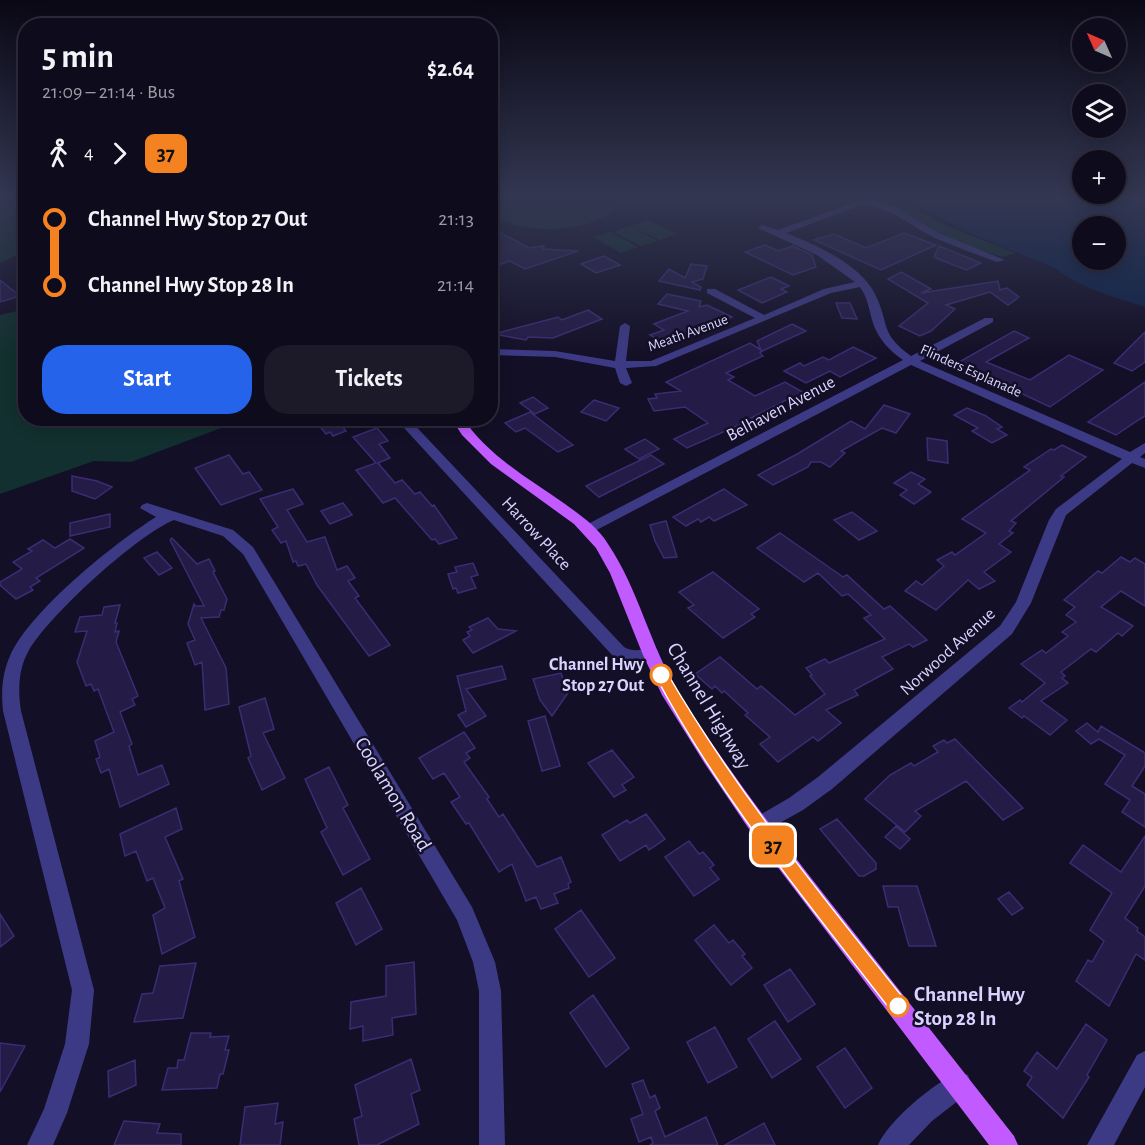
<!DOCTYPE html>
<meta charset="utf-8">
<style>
:root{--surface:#0e0b1c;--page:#1c1929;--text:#f1f3f6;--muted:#9b9ba3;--line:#2e2b3b;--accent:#2563eb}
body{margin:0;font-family:"Alegreya Sans",sans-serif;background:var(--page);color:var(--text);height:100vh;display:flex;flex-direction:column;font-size:22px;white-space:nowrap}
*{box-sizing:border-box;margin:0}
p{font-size:20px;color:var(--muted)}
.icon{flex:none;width:33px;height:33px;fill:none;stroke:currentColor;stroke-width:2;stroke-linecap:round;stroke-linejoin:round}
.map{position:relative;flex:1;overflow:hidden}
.side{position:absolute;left:18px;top:18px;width:480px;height:408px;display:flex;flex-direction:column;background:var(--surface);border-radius:24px;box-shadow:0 3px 15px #0003,0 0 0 2px var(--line)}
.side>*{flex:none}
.badge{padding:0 12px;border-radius:9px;font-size:21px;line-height:39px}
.needle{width:39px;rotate:315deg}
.controls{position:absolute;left:1072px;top:18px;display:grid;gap:12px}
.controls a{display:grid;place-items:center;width:54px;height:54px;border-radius:50%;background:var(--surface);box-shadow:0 3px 15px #0003,0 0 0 2px var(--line);font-size:30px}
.map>.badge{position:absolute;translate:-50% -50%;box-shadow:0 0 0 3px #fff}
.legs{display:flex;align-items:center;gap:9px;height:66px;padding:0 24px;font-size:20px}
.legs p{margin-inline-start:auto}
.summary{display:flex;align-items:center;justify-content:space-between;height:102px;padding:0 24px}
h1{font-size:33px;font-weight:700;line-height:45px}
.primary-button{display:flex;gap:12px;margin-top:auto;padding:12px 24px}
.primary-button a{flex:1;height:69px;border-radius:24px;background:var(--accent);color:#fff;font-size:24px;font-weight:700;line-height:69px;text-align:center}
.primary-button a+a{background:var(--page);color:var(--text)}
ul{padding:0 24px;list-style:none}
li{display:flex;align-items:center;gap:21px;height:66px;font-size:22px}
li i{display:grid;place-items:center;width:9px;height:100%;margin:0 8px;background:currentColor}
li i::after{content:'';width:15px;height:15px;margin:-8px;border:4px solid;border-radius:50%;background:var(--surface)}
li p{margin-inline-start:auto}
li:first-child i{background:linear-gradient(#0000 50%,currentColor 0)}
li:last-child i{background:linear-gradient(currentColor 50%,#0000 0)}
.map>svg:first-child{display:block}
</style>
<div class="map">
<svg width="1145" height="1145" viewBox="0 0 1145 1145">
<rect width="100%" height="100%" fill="#130f26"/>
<path fill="#12302f" d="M0 198H25L26 251 0 263Z
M491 198H623C607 234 517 239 491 211Z
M878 198H902L920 212 944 225 1016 253 1002 257 956 242Z
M648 220 677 234 660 240 631 226Z
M630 226 658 241 641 246 613 232Z
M610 232 638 247 621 253 593 237Z
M25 309 26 418 245 419 131 462 94 461 0 494V315Z"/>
<path fill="#0c2248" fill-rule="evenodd" d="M914 198H1145V307C1117 298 1080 288 1057 269L975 235 930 212ZM1083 226H1116V260H1083Z"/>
<path fill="#241b47" stroke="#3b2d73" stroke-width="1.5" d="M490 227 529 248 544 246 543 249 578 251 525 269 510 261 490 268Z
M904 233 936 245 881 270 814 240 834 234 866 248Z
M765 245 778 251 793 246 812 255 816 267 793 275 745 252Z
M939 246 981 263 966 270 934 257Z
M604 256 620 265 596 273 581 264Z
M691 264 707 266 703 279 692 282 701 287 700 290 659 281 669 269 685 278Z
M901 272 931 289 921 293 998 281 1000 290 1007 288 1019 297 1008 305 990 292 946 305 955 309 931 331 920 336 899 326 928 303 888 279Z
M771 277 789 286 781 289 787 292 762 303 738 290Z
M0 280 20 296 0 302Z
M667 294 701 301 699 307 707 305 732 317 667 345 650 335 664 330 654 324 688 311 658 304Z
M836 303H850L857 319 842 318Z
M588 310 602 319 553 338 528 337 526 340 494 334 558 317 562 320Z
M792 324 806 331 762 351 760 353 763 356 726 373 734 377 728 380 755 396 785 382 806 394 790 402 786 400 751 418 753 419 687 448 674 439 708 423 685 407 654 411 648 399 657 398 655 394 681 391 666 382 750 343 761 350 757 341Z
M1014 331 1029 338 986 362 1030 380 1069 355 1103 370 1050 407 978 373 972 376 952 366Z
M1145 332V362L1132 371 1114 363Z
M853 347 876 358 840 377 830 371 806 383 784 371 800 363 804 366 823 357 829 360Z
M1145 382V416L1140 419 1116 435 1088 422Z
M533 397 548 408 535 414 520 403Z
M594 400 619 408 606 421 581 412Z
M884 405 910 414 896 433 882 428 841 451 845 453 830 467 821 462H811L808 467 773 485 758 475 799 453 851 421 865 429Z
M967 408 986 416 1002 427 997 429 1007 435 992 443 972 431 978 428 954 415Z
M530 412 573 445 558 452 525 428 516 432 505 423Z
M313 418H336L346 431 333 436 330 432 326 434Z
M377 428 388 441 379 444 390 458 378 463 395 483 402 480 415 494 420 492 432 506 434 505 457 538 439 544 435 539 432 540 395 498 383 503 356 470 376 463 353 437Z
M927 438 947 441 948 463 928 460Z
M645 439 659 449 639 459 625 449Z
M1062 445 1086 457 1061 476 1064 477 1011 521 1016 523 1009 531 1013 533 999 544 1011 552 984 572 995 581 979 589 968 580 936 610 905 591 916 581 922 585 944 566 937 560 952 552 955 555 986 533 962 519 1030 470 1024 467 1051 449 1054 450Z
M229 455 243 474 249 472 262 490 221 505 195 468Z
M651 455 664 464 599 497 586 486Z
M911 472 925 479 918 484 931 492 914 504 900 495 907 490 894 483Z
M72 476 97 481 112 487 95 499 72 491Z
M293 489 303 504 287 510 307 542 325 537 337 570 347 566 355 578 348 581 359 596 355 598 390 645 369 656 317 585 306 564 298 566 296 561 293 562 286 541 281 543 272 530 278 527 260 499Z
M724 489 747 505 714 521 709 517 701 522 698 519 686 526 673 517Z
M343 503 352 515 330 524 321 511Z
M852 512 856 515 877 531 859 540 834 520Z
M110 514V527L70 536V523Z
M666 521 677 557 664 558 655 541 650 525Z
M780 533 843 577 847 575 884 609 890 606 927 640 913 647 909 644 882 657 893 669 854 690 858 695 826 710 841 723 818 741 813 737 778 762 760 744 770 737 745 715 748 713 724 691 722 693 715 686 712 689 695 674 720 657 757 689 761 686 795 715 825 694 810 676 812 675 806 668 825 659 829 663 885 639 864 618 871 615 848 594 842 596 818 573 804 582 757 548Z
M172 538 197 564 209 559 215 571 213 572 227 599 224 610H221L219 617 201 618 226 668 229 704 205 710 202 662 195 665 187 643 195 640 188 624 194 604 195 606H204L170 540Z
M70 539 84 548 36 578 40 581 30 587 33 590 16 599 0 585V582L22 569 13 562 32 551 28 549 43 540 55 548Z
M157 552 172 568 159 575 144 558Z
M1121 557 1130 562 1135 558 1145 564V606L1121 591 1101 607 1133 626 1122 636 1118 633 1096 652 1091 649 1061 672 1065 676 1062 678 1068 683 1041 701 1067 720 1050 735 1024 716 1022 718 1009 708 1020 700 1022 702 1045 683 1021 664 1042 650 1046 653 1068 636 1062 632 1076 622 1066 615 1075 607 1064 600 1098 571 1102 573Z
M473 563 478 575 471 577 476 588 458 593 456 588 453 589 448 574 457 572 455 567Z
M713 572 759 609 751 614 755 617 723 638 688 608 694 605 679 592Z
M120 605 115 623H117L115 632 119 631 116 642 138 696 132 699 135 705 120 712 132 744 129 746 138 775 162 765 169 784 120 807 109 769 101 773 96 759 100 757 95 741 114 732 98 689 94 691 91 684 86 686 77 662 87 631 75 632 80 617 102 615 104 607Z
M488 618 498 629 516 631 473 653 463 640 470 636 467 632 472 630 469 627Z
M502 666 506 679 466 689 486 716 466 727 458 715 466 711 457 676Z
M561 673 568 693 552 716 540 700 533 679Z
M265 698 274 729 263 733 285 778 262 790 248 758 251 756 239 707Z
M545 716 560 766 542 771 528 721Z
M1087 723 1098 732 1101 726 1145 753V766L1132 786 1145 794V827L1122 812 1130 800 1105 784 1125 755 1099 739 1091 744 1076 731Z
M464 732 475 748 466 753 470 758 464 762 489 797 487 799 499 817 503 814 537 867 561 857 571 882 568 884 569 888 554 894 558 903 541 909 536 897 526 901 512 864 499 872 469 823 466 824 451 802 460 797 444 773 433 779 419 758Z
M955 739 1023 808 1003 820 966 781 915 811 921 816 905 832 865 799 890 775 911 763 914 766 938 752 933 746 944 740 947 743Z
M612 750 634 777 622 785 626 790 614 797 588 763Z
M329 767 348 805 343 808 370 859 343 875 321 832 327 828 305 779Z
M176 808 182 829 165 837 183 879 179 881 195 937 162 954 153 915 165 908 153 878 147 881 136 851 125 856 120 834Z
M646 814 665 839 649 850 646 845 620 861 602 835 627 820 630 823Z
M837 819 876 863V869L864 876H859L820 829Z
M896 826 910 839 900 849 885 837Z
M1145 836V886L1125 918 1138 928 1137 931 1145 937V960L1136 954 1109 1006 1076 981 1088 960 1092 962 1104 941 1090 930 1112 893 1070 863 1083 845 1121 872Z
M689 841 699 854 703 852 714 865 710 868 719 879 694 896 665 857Z
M883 886H917L936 946H909L898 907H888Z
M361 888 382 929 356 945 336 903Z
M1009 892 1023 908 1012 915 998 899Z
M581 910 615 958 589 977 555 929Z
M0 914 14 936 0 947Z
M714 925 729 943 733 940 745 954 742 956 752 968 731 985 695 940Z
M414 962 416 1014 392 1018 393 1035 363 1041V1026L350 1029 351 1002 386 996V966Z
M196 963 183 1018 134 1022 142 994 153 993 160 966Z
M790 969 815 1004 788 1022 764 985Z
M593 995 629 1048 606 1067 570 1013Z
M775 1021 801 1059 772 1078 748 1039Z
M1086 1024 1107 1040 1087 1075 1089 1077 1063 1118 1027 1085 1032 1077 1024 1071 1037 1052 1057 1069Z
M715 1027 737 1067 708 1083 687 1042Z
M191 1033H211L210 1037 229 1036 225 1050H229L223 1074H220L217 1088 162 1090 168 1068H177L178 1060H184Z
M0 1043 25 1046 0 1092Z
M845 1048 872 1088 845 1108 817 1067Z
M411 1059 420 1090 411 1094 419 1124 377 1145H359L354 1119 362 1116 355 1085Z
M135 1060 136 1085 109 1097 108 1071Z
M643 1080 650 1098 655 1095 660 1108 655 1111 665 1137 706 1117 718 1145H650L653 1143 651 1137 639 1142 631 1119 643 1114 632 1084Z
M278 1103 275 1124 283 1122 280 1145H240L245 1107Z
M124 1121 160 1124 157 1133 181 1134V1145H114Z
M764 1123 775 1145H725Z"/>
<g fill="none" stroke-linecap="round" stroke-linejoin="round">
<path fill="#3d3a85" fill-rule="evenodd" d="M858 201H872L889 204 941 234 1005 260 997 262C976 254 955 247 935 238 909 226 889 204 859 206L786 233C816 245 860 264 875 294 890 324 879 333 911 356L985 318H993V322L920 361 1130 452 1145 443V453L1140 457 1145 459V468L1132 463 1066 515 1031 603 1012 634 832 789 803 810 758 835 751 832 748 826 751 820 789 798 818 777 1000 626 1016 602 1049 520 1056 509 1122 459 911 365 589 534 584 532 582 529 584 526 903 360C890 351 878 339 873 323 869 310 868 298 860 287L831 293 656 366 626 368 632 383 626 386 620 383 615 368 555 357 490 355V349L555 351 615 361 620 326 625 323 630 326 626 361H651L755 318 707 293V289H715L764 315 824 289 855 282 817 255 758 228 762 225 778 230Z
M395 418H408L624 647C635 654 645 647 657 650L659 655 657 660 634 664 612 655Z
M147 503 233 530 253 547 472 907 495 962 501 991 505 1145H479V991L473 962 457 920 243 554 223 536 174 520C137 535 47 617 28 652 18 670 18 692 21 711L94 990 89 1044 67 1113 53 1145H27L44 1109 65 1044 72 990 3 711C1 692 2 674 10 656 29 612 114 543 156 517L140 508 142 505Z
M1145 1051V1087L1114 1145H1087L1137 1055Z
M959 1072 968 1075 971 1084 968 1093 932 1121 909 1145H878C888 1121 935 1082 959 1072Z"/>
<path fill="#c25bff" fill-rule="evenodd" d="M451 418H463C487 455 529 479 565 504 580 515 598 527 608 544 639 590 650 646 679 693 731 776 791 853 852 930 906 999 960 1067 1014 1136L1018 1145H989L751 832 705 764 662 695 643 655 610 573 596 548 574 524 491 464 462 435Z"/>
</g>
<linearGradient id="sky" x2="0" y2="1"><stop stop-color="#0a0815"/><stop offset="0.55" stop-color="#333752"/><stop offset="1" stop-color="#333752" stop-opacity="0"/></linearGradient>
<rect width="1145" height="358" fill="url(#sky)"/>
<path fill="#f58220" stroke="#fff" stroke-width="1.5" d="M661 670 666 671C734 789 820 893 904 999L907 1006 904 1012 898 1014 892 1012C808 903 719 797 655 675Z"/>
<g fill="#fff" stroke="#f58220" stroke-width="3">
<circle cx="661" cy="675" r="10"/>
<circle cx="898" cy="1006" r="10"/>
</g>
<g text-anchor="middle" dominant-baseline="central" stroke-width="5" stroke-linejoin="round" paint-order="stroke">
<g font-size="15" fill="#d9d4ff" stroke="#130f26">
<text transform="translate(688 333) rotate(-20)">Meath Avenue</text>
<text transform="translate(971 371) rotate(24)">Flinders Esplanade</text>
</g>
<g font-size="18" fill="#d9d4ff" stroke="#130f26">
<text transform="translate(781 409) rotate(-28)">Belhaven Avenue</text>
<text transform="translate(536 534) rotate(47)">Harrow Place</text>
<text transform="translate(948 652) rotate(-42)">Norwood Avenue</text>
</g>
<g font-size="18" font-weight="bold" fill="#d9d4ff" stroke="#130f26" text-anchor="end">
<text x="644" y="665">Channel Hwy<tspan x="644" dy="21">Stop 27 Out</tspan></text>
</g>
<g font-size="21" fill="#d9d4ff" stroke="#130f26">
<text transform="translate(709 706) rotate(59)">Channel Highway</text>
<text transform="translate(393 794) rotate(59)">Coolamon Road</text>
</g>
<g font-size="21" font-weight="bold" fill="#d9d4ff" stroke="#130f26" text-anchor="start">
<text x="914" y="994">Channel Hwy<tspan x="914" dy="24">Stop 28 In</tspan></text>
</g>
</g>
</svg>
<div class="controls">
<a><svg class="needle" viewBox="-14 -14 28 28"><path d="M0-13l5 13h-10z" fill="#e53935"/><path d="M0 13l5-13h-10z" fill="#9b9ba3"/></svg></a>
<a><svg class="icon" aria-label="layers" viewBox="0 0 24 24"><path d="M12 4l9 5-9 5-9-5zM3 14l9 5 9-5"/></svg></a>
<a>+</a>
<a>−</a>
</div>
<b class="badge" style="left:773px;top:845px;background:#f58220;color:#111">37</b>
<section class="side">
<div class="summary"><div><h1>5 min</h1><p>21:09 – 21:14 · Bus</p></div><b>$2.64</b></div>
<div class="legs"><svg class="icon" aria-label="walk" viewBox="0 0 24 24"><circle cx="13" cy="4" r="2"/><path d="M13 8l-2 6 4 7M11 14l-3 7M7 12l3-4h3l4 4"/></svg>4<svg class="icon" aria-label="forward" viewBox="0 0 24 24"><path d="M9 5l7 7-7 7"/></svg><b class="badge" style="background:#f58220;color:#111">37</b></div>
<ul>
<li><i style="color:#f58220"></i><b>Channel Hwy Stop 27 Out</b><p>21:13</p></li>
<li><i style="color:#f58220"></i><b>Channel Hwy Stop 28 In</b><p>21:14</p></li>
</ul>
<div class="primary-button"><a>Start</a><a>Tickets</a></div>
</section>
</div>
